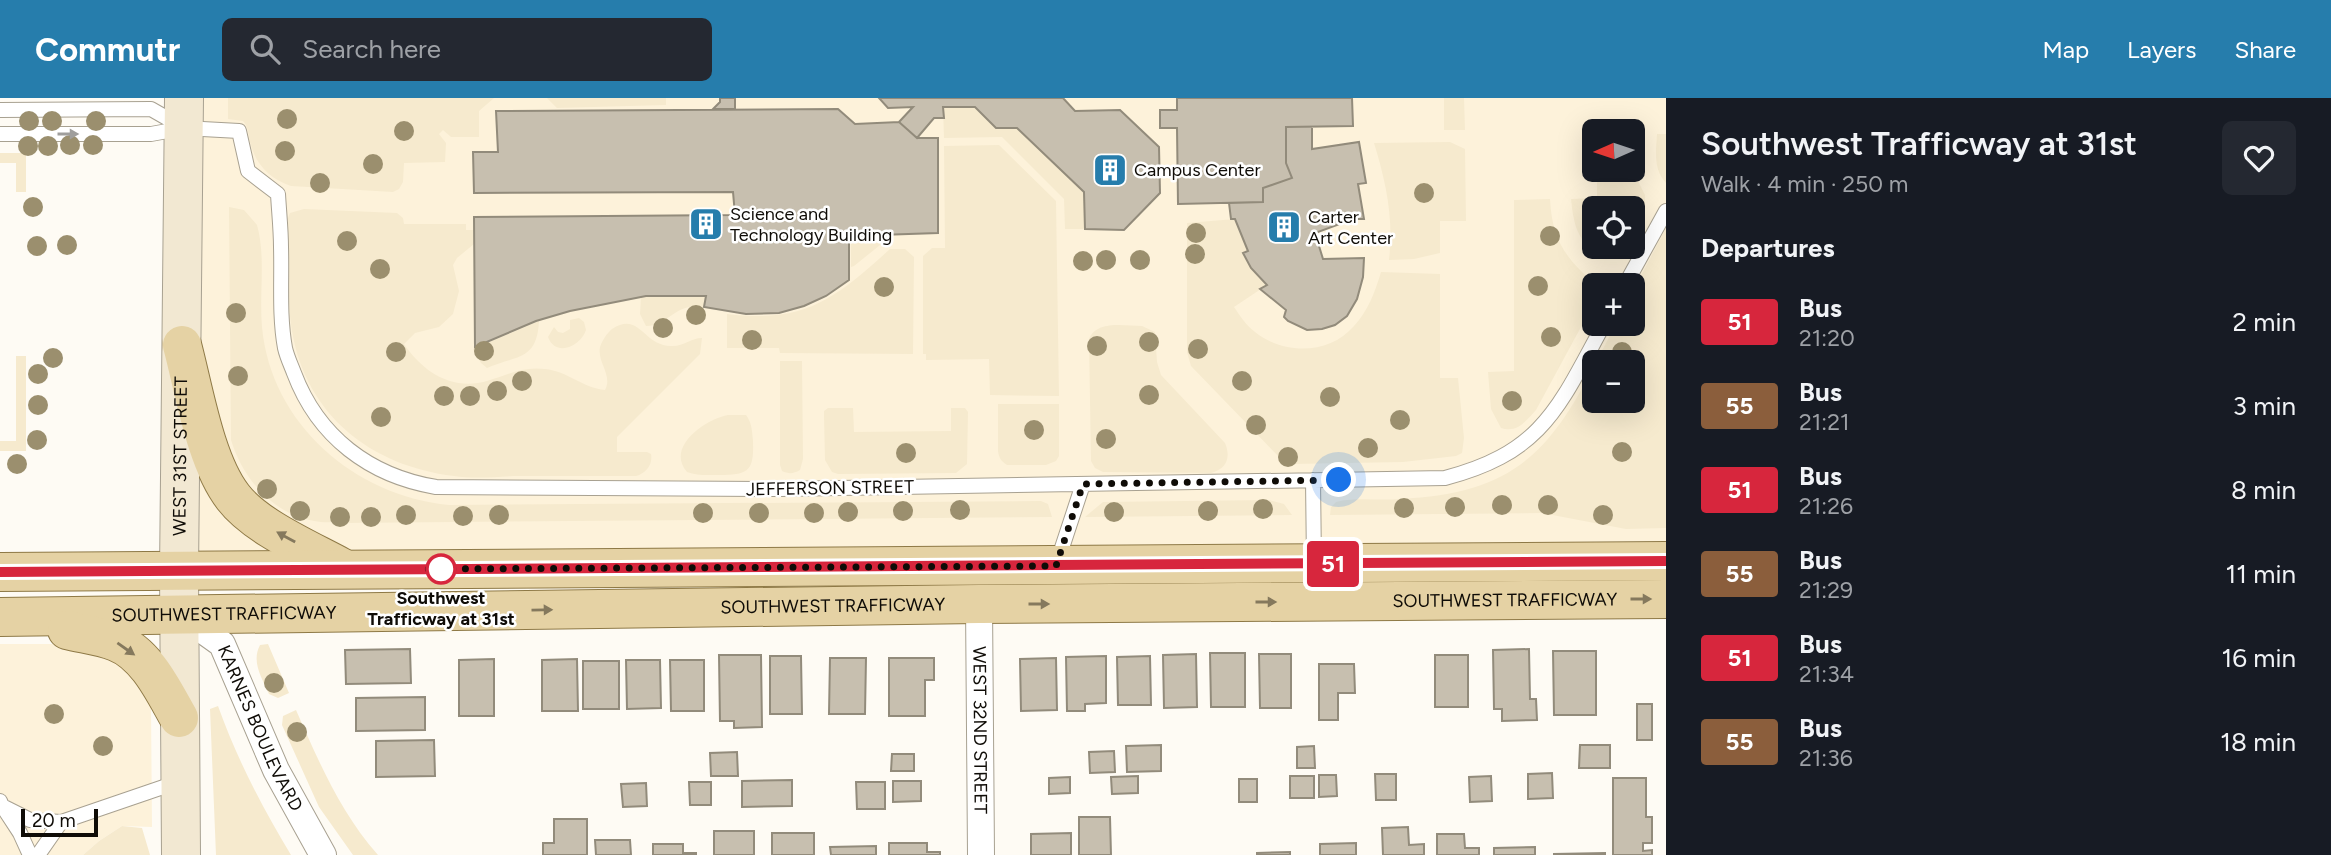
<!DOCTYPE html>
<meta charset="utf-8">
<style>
:root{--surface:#171b24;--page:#242831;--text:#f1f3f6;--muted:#9ea1a6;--accent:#267dac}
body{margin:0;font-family:Figtree,sans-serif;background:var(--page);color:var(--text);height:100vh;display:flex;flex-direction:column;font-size:26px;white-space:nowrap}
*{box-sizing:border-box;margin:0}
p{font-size:23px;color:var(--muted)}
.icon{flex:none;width:38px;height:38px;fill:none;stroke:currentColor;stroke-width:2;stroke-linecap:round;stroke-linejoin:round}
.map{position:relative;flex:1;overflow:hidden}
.details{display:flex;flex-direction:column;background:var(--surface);width:665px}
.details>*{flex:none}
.badge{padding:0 14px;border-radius:5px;font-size:24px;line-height:46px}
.needle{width:46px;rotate:267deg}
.fabs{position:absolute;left:1582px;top:21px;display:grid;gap:14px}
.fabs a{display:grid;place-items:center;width:63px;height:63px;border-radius:10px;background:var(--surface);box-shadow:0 7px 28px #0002;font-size:35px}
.scale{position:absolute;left:21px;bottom:18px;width:77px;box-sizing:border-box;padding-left:7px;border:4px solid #0f0c07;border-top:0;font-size:19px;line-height:24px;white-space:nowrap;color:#0f0c07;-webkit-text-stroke:5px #fff;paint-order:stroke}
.you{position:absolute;width:35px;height:35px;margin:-18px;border:5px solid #fff;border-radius:50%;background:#1a73e8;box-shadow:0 0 0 10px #1a73e833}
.map>.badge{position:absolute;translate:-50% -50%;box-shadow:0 0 0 4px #fff}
h2{padding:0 35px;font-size:26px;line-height:63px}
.round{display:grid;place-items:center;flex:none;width:74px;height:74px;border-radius:10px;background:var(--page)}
.overview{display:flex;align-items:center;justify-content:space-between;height:119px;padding:0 35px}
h1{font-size:33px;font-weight:600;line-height:52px}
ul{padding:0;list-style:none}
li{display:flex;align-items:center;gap:21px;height:84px;padding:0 35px}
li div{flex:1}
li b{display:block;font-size:26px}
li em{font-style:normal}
li .badge{min-width:77px;font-weight:700;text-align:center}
header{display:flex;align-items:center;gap:42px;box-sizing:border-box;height:98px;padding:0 35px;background:var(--accent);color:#fff}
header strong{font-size:33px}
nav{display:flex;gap:38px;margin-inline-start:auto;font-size:24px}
.search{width:490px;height:63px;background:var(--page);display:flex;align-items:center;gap:18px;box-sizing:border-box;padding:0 24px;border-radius:10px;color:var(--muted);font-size:26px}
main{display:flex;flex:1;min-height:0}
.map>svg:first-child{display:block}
</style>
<header>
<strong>Commutr</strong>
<div class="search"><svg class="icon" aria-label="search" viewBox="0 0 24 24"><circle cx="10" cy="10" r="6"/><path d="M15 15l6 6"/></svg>Search here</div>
<nav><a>Map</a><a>Layers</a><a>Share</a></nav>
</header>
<main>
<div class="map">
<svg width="1666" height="757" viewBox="0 0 1666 757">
<rect width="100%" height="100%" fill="#fefbf4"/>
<path fill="#fdf2da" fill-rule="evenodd" d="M202 0H1666V443L195 459ZM1594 33H1633V72H1594ZM1594 110H1633V149H1594ZM1594 187H1633V226H1594ZM1594 264H1633V303H1594Z
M0 546H77L116 557 137 578 151 607 152 729 122 728 99 743 83 757H0Z"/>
<path fill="#f6eace" d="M228 0H494L479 13V39H451L443 32 439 36 446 45 445 64 404 65 403 84 399 91 393 94 291 88C269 80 256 67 250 44 248 36 249 30 243 23L228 21Z
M547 0H666V7L557 10Z
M1444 0H1464L1465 32H1444Z
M943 9H975L1017 30 1084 94 1085 131H1065L1064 101 1002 39 944 40Z
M1657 36H1666V85C1653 71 1656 54 1657 36Z
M1633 38 1636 45V79L1645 97V105L1633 131V110H1594V149H1624C1606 175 1583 149 1576 129 1573 120 1572 110 1571 101L1597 100V72H1633Z
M1450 44 1465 51 1466 123H1440V155L1414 161 1389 162C1394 121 1386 84 1374 45Z
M999 47 1056 103 1059 298 990 297 989 261 926 262V256H923V158L932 150H945L944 48Z
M0 55H26V94H16V65H0Z
M1550 101C1552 141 1565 160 1595 186L1594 205 1536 312C1525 324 1517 335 1501 330L1491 311 1488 274 1514 273V102Z
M229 109 244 112 257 127C266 159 259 196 262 229 271 326 355 398 449 407L1041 403 1048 406 1052 419 342 425C333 424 323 425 314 423 273 416 243 381 231 342Z
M304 111 397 115 403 120 404 126H466V132H474V146L457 160 453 167 459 193 453 216 439 229 415 235 404 246C423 274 452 293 487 283 507 277 523 268 545 271 567 273 583 290 605 292 613 277 597 265 600 249 602 243 607 235 612 231 640 213 643 248 671 248 683 249 691 240 702 240L700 256 617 339V354H647L651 356C653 367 646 375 636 378 595 378 554 378 513 378 494 379 473 381 454 378 371 368 306 317 292 233 286 196 289 157 288 120L290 115Z
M1235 121 1248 153 1243 156 1251 170 1267 187 1234 209C1240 218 1246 227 1255 234 1284 257 1329 257 1354 228 1368 213 1375 194 1381 174L1440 176V280H1458L1464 340 1462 355 1456 358 1403 364 1292 366 1280 360 1191 268 1187 254V125Z
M1666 130V430L1626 431 1542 415 1330 417 1331 409 1336 404C1356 399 1379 403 1400 401 1506 396 1547 361 1594 268V303H1633V264H1596L1616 226H1633V193Z
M890 139 854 168 851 169V140Z
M890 151H905L914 159 913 256 780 255 779 250H727V216C805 226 836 200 890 151Z
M671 196 706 198 704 209C672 205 670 228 646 228L640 216 641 199Z
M579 220 584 224 586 232C581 248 556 260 548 239L554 229 558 234 563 235 570 231V222Z
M539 223C537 263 517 257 487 270L481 265 473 251Z
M1142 228 1155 234 1157 264 1161 277 1225 345C1231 359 1227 371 1211 375L1103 374 1095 370 1091 363 1089 241C1097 222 1124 228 1142 228Z
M16 258H26V353H0V343H16Z
M780 263H802L803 361 800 372C793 376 789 376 782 373L780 367Z
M998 306H1059V358L1056 363 1046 367H1007C1001 363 999 360 998 353Z
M828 310H853L854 334 951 333V310H965L968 314 967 366 956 375 838 376 832 374 825 362 824 318V313Z
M728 317H746C752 325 752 333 753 343 754 373 749 377 719 377 708 377 697 378 687 374 665 349 706 321 728 317Z
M1269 402 1284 406 1292 417 1085 419 1103 404Z
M268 546 289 595 278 600 269 596C262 580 251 564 260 547Z
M218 608C237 661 262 709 291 757H216L210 611Z
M296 612C319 664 340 714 378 757H353L319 709 282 627 283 618Z
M122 728 142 730 150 757H83L99 743Z"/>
<path fill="#c7bfaf" stroke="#928b7b" stroke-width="2" d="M720 0H735V11H713L720 4Z
M879 0H1063L1075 13 1120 12 1159 49 1160 95 1124 132 1085 131 1084 94 1017 30H996L975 9H943L944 20H934L917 40 899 24 913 9 888 10Z
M1177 0H1352L1353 28 1286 29V65L1292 80 1263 90V104L1178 106 1177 30H1160V12H1177Z
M838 11 855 26 899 24 917 40H938V135L849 138V182L826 198 804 208 779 215 746 216 704 209 706 198H646L570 213 536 223 475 249 474 119 735 117 733 94 474 95 473 54H498L496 13Z
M1286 29H1312V51L1359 44 1366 85 1358 86 1364 121H1353L1315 135 1323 161 1364 160 1363 179 1357 201 1347 218 1335 227 1322 231 1307 232 1288 223 1284 219 1286 212 1260 191 1267 187 1251 170 1243 155 1248 153 1235 121H1231L1229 105 1263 104V90L1292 80 1286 65Z
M410 551 411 585 346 586 345 552Z
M1529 551 1530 601H1536L1537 622 1502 623V611H1494L1493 552Z
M1553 553H1596V617H1554Z
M1210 555H1245V609H1211Z
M1196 556 1197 609 1164 610 1163 557Z
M1259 556H1291V610H1260Z
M719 557H761L762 629 734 630V623H720Z
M1435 557H1468V609H1435Z
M770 558H801L802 616H770Z
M1106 558V605L1085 606V613H1067L1066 559Z
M1150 558 1151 607H1118L1117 559Z
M830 560H866L865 616H829Z
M889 560H934V582H925V618H889Z
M1056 560 1057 612 1021 613 1020 561Z
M494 561V618H459V562Z
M577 561 578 613H542V562Z
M626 562H660L661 610 627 611Z
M670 562H704V613H671Z
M583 563H619V611H583Z
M1319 566H1354L1355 595H1338V622H1319Z
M425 599V632L356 633V600Z
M1637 606H1652V642H1637Z
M434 642 435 678 376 679V643Z
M1161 647V673L1127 674 1126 648Z
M1580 647H1610V670H1579Z
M1314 648 1315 670H1297V649Z
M1114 653 1115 674 1090 675 1089 654Z
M737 654 738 678H711L710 655Z
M892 656H914V673H891Z
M1552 675 1553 700 1528 701V676Z
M1375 676H1396V702H1376Z
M1319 677H1336L1337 698 1319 699Z
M1138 678V695L1112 696 1111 679Z
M1290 678H1314V700H1290Z
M1491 678 1492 703 1470 704 1469 679Z
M1070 679V695L1049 696V680Z
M1613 680H1646V719H1652V745H1643V753L1652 752V757H1613Z
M1239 681H1257V704H1239Z
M792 682V708L742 709V683Z
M893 683H921V703L893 704Z
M689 684H711V707H690Z
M856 684H885V711H857Z
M646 685 647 708 623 709 621 686Z
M1079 719H1110L1111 757H1079Z
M554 721H587V757H543V745H554Z
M1408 729 1409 747 1424 746V757H1383L1382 730Z
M714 733H754V757H714Z
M772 735H814V757H772Z
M1071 735V757H1031V736Z
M1437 736H1464L1465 750H1479V757H1437Z
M595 742H630L631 757H596Z
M889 745H927V754H940V757H889Z
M1356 745V757H1320V746Z
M653 746H683V755H696V757H653Z
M876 748V757H831L830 749Z
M1535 749V757H1494V750Z
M1290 754V757H1257V755Z
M1605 755V757H1554V756Z"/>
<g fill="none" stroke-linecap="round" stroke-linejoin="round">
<g stroke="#a8a191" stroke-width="16">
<path id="service" d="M0 12 151 11 179 27
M0 36H151L184 30 239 33 248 73 278 96C279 114 281 132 281 149 282 183 279 217 285 250 287 259 291 267 294 275 318 339 370 378 436 389L780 391 1445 380C1544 354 1559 308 1604 226
M1625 187 1666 113
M1313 382 1314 465
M1057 465 1083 386
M0 703 2 708 30 722 61 724 178 684
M3 709 20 735 30 757
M38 757 61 724"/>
</g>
<g stroke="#a8a191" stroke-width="28">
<g id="minor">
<path id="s1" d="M979 506 981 757"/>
<path id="s2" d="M180 516 222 546 276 672 323 757"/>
</g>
</g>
<g stroke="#a8a191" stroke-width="40">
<g id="secondary">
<path id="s3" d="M181 757 179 474 184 0"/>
</g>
</g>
<g stroke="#8e7946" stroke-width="40">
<g id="primary">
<path d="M182 247C194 292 205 363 233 399 256 429 308 451 341 469"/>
<path d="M0 474 1666 463"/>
<path id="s4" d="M0 519 979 506 1666 501"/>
<path d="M67 532C83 536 101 538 116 544 147 556 164 594 179 620"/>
</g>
</g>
<use href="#service" stroke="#fff" stroke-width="14"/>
<use href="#minor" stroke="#fff" stroke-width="26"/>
<use href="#secondary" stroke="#f2e8d2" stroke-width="38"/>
<use href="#primary" stroke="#e5d2a4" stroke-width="38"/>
</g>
<g fill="#9b8f6e">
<circle cx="287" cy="21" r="10"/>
<circle cx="29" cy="23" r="10"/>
<circle cx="52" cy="23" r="10"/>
<circle cx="96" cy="23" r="10"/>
<circle cx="404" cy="33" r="10"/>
<circle cx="70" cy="47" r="10"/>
<circle cx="93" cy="47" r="10"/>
<circle cx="28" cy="48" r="10"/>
<circle cx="48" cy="48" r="10"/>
<circle cx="285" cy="53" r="10"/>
<circle cx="373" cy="66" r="10"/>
<circle cx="320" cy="85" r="10"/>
<circle cx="1424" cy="95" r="10"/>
<circle cx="33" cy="109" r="10"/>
<circle cx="1196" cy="135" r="10"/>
<circle cx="1550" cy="138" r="10"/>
<circle cx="347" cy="143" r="10"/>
<circle cx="67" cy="147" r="10"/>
<circle cx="37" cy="148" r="10"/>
<circle cx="1195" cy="156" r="10"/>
<circle cx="1106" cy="162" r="10"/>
<circle cx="1140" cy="162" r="10"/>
<circle cx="1083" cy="163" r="10"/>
<circle cx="380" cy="171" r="10"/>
<circle cx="1538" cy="188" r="10"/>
<circle cx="884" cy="189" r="10"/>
<circle cx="236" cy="215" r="10"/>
<circle cx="696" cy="217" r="10"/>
<circle cx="663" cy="230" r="10"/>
<circle cx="1551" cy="239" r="10"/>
<circle cx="752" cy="242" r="10"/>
<circle cx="1149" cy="244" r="10"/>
<circle cx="1097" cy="248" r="10"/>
<circle cx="1198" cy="251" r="10"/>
<circle cx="484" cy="253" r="10"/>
<circle cx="396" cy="254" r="10"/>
<circle cx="1622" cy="254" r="10"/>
<circle cx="53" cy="260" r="10"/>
<circle cx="38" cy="276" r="10"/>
<circle cx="238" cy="278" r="10"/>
<circle cx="522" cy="283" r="10"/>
<circle cx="1242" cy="283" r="10"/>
<circle cx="497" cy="293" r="10"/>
<circle cx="1149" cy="297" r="10"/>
<circle cx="444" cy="298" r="10"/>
<circle cx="470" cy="298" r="10"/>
<circle cx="1330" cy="299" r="10"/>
<circle cx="1512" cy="303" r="10"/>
<circle cx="38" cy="307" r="10"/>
<circle cx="381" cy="319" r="10"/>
<circle cx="1400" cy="322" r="10"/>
<circle cx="1256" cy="327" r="10"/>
<circle cx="1034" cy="332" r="10"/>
<circle cx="1106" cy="341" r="10"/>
<circle cx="37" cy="342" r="10"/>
<circle cx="1368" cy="350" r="10"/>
<circle cx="1622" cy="354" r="10"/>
<circle cx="906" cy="355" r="10"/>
<circle cx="1288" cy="359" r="10"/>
<circle cx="17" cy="366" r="10"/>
<circle cx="267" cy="391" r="10"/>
<circle cx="1502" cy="407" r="10"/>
<circle cx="1548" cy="407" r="10"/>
<circle cx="1455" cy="409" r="10"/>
<circle cx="1404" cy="410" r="10"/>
<circle cx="1263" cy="411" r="10"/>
<circle cx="960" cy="412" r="10"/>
<circle cx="300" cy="413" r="10"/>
<circle cx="903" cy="413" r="10"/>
<circle cx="1208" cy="413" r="10"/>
<circle cx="848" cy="414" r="10"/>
<circle cx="1114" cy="414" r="10"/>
<circle cx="703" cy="415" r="10"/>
<circle cx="759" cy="415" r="10"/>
<circle cx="814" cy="415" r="10"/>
<circle cx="406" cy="417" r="10"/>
<circle cx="499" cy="417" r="10"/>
<circle cx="1603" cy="417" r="10"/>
<circle cx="463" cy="418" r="10"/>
<circle cx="340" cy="419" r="10"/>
<circle cx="371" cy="419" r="10"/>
<circle cx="274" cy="585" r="10"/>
<circle cx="54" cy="616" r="10"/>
<circle cx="297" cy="634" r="10"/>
<circle cx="103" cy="648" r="10"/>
</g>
<defs><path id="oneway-solid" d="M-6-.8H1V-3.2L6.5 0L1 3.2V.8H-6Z" transform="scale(1.75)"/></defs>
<use fill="#9f9e9c" href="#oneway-solid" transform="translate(68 36)"/>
<g fill="#85795d">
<use href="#oneway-solid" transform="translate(286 439) rotate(-151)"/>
<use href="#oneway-solid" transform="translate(1641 501)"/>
<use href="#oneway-solid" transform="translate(1266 504)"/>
<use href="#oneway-solid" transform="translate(1039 506)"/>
<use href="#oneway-solid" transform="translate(542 512) rotate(-1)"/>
<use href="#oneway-solid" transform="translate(126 551) rotate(35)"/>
</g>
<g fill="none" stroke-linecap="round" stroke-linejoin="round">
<g stroke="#fff" stroke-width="16">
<path id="line" d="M0 474 1666 463"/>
</g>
<use href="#line" stroke="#d7263d" stroke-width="10"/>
<path stroke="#0f0c07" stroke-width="7" stroke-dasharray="0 12.6" d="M441 471H428L1056 468 1083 386 1339 382"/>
</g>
<defs>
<g id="building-square" transform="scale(1.75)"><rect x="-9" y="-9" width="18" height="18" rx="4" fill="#267dac" stroke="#fff"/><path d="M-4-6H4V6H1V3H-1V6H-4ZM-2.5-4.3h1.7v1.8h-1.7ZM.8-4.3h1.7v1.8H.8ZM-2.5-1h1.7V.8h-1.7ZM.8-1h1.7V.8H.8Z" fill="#fff"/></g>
</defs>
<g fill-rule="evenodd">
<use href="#building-square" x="1110" y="72"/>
<use href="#building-square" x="706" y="126"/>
<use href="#building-square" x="1284" y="129"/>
</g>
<circle fill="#fff" stroke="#d7263d" stroke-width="3.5" cx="441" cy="471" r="14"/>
<g text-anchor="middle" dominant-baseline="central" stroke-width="5" stroke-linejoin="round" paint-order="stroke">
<g font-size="18" fill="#0f0c07" stroke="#fff" text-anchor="start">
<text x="1134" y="72">Campus Center</text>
<text x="730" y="116">Science and<tspan x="730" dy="21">Technology Building</tspan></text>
<text x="1308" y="119">Carter<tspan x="1308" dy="21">Art Center</tspan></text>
</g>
<g font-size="18" fill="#0f0c07" stroke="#fff">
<text stroke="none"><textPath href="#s3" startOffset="399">WEST 31ST STREET</textPath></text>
<text transform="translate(830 390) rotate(-1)">JEFFERSON STREET</text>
<text stroke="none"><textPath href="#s4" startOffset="1505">SOUTHWEST TRAFFICWAY</textPath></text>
<text stroke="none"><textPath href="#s4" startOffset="833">SOUTHWEST TRAFFICWAY</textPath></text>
<text stroke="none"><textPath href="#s4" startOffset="224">SOUTHWEST TRAFFICWAY</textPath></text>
<text stroke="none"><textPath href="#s2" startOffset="144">KARNES BOULEVARD</textPath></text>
<text stroke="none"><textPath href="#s1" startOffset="126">WEST 32ND STREET</textPath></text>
</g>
<g font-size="18" font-weight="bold" fill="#0f0c07" stroke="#fff">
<text x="441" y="500">Southwest<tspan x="441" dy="21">Trafficway at 31st</tspan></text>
</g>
</g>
</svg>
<div class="fabs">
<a><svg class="needle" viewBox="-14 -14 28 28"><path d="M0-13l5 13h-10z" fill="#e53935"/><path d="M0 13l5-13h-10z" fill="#9ea1a6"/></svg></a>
<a><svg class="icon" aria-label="locate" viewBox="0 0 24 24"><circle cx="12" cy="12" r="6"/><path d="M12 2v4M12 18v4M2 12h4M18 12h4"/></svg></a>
<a>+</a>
<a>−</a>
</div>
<div class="scale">20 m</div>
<div class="you" style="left:1339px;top:382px"></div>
<b class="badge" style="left:1333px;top:466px;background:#d7263d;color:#fff">51</b>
</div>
<section class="details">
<div class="overview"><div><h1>Southwest Trafficway at 31st</h1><p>Walk · 4 min · 250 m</p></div><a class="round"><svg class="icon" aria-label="heart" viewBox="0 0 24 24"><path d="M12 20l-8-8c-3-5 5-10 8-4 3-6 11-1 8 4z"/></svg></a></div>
<h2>Departures</h2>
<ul>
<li><span class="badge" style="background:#d7263d;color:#fff">51</span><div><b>Bus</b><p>21:20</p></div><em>2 min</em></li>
<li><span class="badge" style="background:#8b5e3c;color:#fff">55</span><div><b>Bus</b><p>21:21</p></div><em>3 min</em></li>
<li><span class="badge" style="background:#d7263d;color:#fff">51</span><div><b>Bus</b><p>21:26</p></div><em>8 min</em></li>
<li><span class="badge" style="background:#8b5e3c;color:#fff">55</span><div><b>Bus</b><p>21:29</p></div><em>11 min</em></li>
<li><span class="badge" style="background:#d7263d;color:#fff">51</span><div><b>Bus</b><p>21:34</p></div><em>16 min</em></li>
<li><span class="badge" style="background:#8b5e3c;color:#fff">55</span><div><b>Bus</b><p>21:36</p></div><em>18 min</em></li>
</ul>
</section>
</main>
